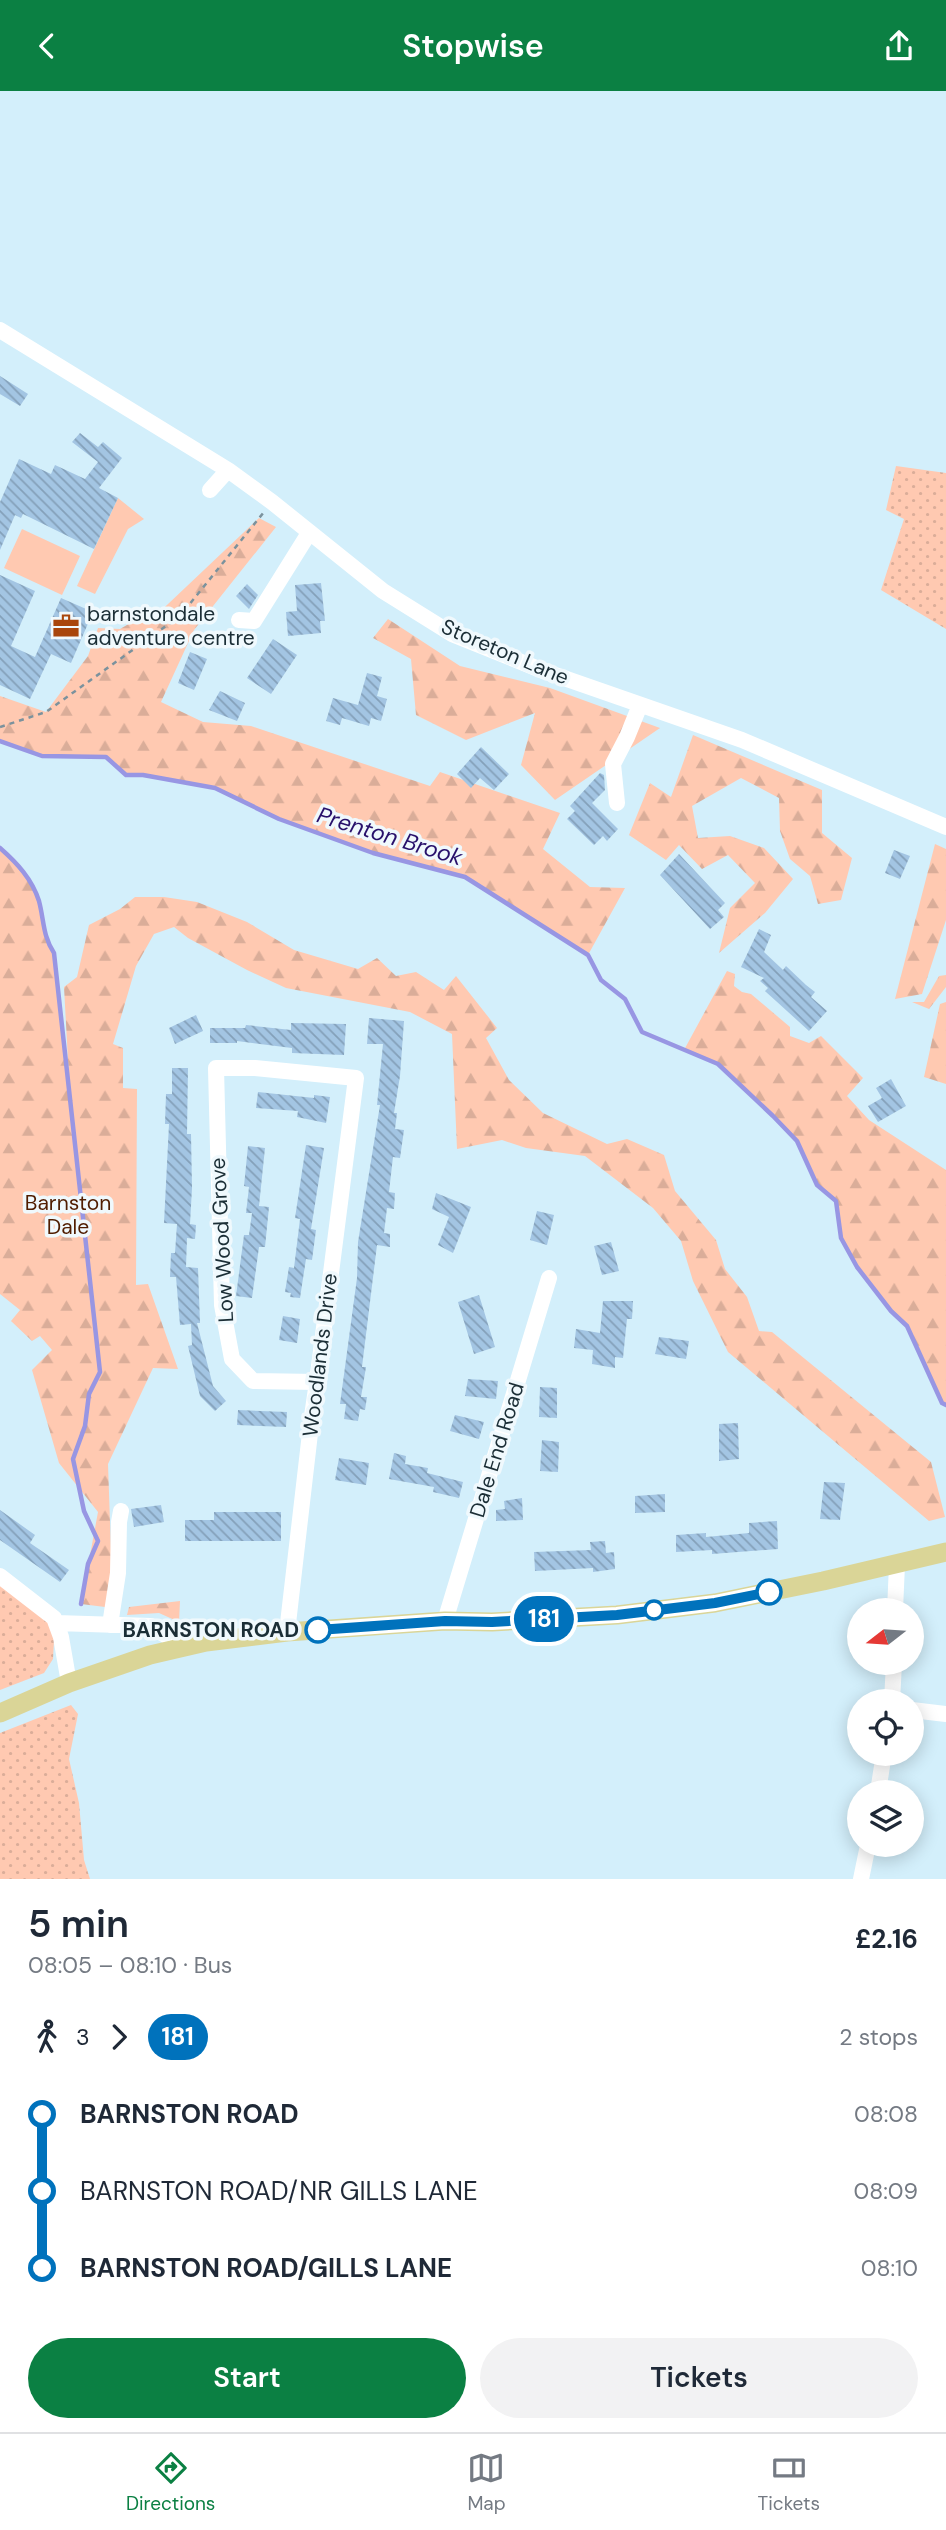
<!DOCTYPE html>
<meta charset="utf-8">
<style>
:root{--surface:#fff;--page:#f2f2f3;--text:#1f2937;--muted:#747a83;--line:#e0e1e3;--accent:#0b8043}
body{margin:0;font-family:"DM Sans",sans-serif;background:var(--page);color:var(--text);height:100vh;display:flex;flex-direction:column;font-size:26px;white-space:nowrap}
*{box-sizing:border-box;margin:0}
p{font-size:23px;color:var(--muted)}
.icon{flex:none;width:38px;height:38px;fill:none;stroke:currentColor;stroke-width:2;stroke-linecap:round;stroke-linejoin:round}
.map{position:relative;height:1788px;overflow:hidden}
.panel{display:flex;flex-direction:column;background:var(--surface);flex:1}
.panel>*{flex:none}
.badge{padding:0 14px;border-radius:23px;font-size:24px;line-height:46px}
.needle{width:46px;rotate:253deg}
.controls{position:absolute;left:847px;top:1507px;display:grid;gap:14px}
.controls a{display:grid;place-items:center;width:77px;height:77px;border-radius:50%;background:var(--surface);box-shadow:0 4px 18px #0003;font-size:35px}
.map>.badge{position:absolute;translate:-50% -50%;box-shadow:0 0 0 4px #fff}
.legs{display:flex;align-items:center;gap:10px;height:77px;padding:0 28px;font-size:23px}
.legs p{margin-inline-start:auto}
.summary{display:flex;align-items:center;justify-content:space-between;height:119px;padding:0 28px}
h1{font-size:38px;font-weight:600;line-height:52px}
.button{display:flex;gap:14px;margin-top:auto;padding:14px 28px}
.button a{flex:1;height:80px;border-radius:42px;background:var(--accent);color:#fff;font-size:28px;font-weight:600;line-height:80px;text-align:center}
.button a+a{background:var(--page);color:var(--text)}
ul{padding:0 28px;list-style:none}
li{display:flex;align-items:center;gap:24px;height:77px;font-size:26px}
li i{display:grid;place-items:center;width:10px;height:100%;margin:0 9px;background:currentColor}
li i::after{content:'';width:18px;height:18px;margin:-9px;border:5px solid;border-radius:50%;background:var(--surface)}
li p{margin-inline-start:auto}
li:first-child i{background:linear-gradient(#0000 50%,currentColor 0)}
li:last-child i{background:linear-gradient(currentColor 50%,#0000 0)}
header{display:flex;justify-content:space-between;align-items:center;height:91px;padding:0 28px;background:var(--accent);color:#fff;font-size:32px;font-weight:600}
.dock{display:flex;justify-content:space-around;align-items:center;height:98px;border-top:2px solid var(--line);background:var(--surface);font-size:19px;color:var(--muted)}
.dock a{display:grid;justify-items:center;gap:4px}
.dock .current{color:var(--accent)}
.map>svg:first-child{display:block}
</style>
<header><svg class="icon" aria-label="back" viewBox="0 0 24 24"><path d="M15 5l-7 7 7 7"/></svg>Stopwise<svg class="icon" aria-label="share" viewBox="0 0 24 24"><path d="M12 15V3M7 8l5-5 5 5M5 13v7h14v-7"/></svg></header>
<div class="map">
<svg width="946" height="1788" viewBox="0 0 946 1788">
<defs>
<pattern id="grass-dots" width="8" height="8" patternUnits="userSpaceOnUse" patternTransform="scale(1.75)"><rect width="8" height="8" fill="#ffc9b1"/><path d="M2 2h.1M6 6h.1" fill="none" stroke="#daad99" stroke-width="1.8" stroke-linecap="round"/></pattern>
<pattern id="forest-firs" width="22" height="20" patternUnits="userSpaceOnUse" patternTransform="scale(1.75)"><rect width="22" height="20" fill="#ffc9b1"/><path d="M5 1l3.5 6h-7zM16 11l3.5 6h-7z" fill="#daad99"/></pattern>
<pattern id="building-back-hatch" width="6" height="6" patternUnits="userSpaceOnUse" patternTransform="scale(1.75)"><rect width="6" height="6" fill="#a3c5e3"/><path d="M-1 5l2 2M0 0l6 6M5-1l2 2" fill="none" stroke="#84a0b9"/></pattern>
</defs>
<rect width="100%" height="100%" fill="#d3effb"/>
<path fill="url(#grass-dots)" d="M896 375 946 382V538L881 499 904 428 886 419Z
M0 1489 47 1523 54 1549 53 1568 44 1582 0 1599Z
M71 1614 78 1623 69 1668 79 1712 84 1769 90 1788H0V1642Z"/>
<path fill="url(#forest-firs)" d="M259 427 276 436 194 539 161 611 203 631 251 635 430 695 440 681 560 722 543 758 590 796 625 797 588 864 465 786 373 762 279 728 214 697 143 684H126L106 666 42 665 0 650V605L46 621 88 565 98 537 120 538 139 527 149 531Z
M388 528 460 575 550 597 660 637 555 709 521 674 535 622 466 649 416 624 411 568 373 547Z
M693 644 822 699V742L852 767 841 809 818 813 810 785 790 768 780 740 779 707 741 687 692 715 698 747 730 745 764 757 793 788 765 822 719 862 730 817 755 792 728 764 702 778 679 754 666 769 629 744 650 692 671 706Z
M935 753 946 758V829L922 903 895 908Z
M0 757C17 772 32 788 39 810 44 829 43 846 54 862L70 1006 64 896 77 886 89 834 120 818 135 806H164L197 811 247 831 294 859 358 878 377 867 396 885 416 881 444 899 456 885 497 937 486 947 509 989 543 1022 607 1053 627 1048 664 1064 675 1100 716 1149 725 1178 747 1206 759 1240 772 1241 931 1371 945 1426 929 1430 728 1261 693 1190 681 1150 653 1117 585 1065 526 1057 502 1049 457 1058 452 943 410 921 286 897 247 879 188 847 174 836 154 843 136 875 113 953 123 957V997L137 998 136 1194 148 1193 178 1278 153 1277 108 1373 113 1517 81 1513 98 1421 59 1372 32 1279 52 1259 40 1245 32 1250 11 1230 20 1219 0 1203Z
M727 880 735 883 734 895 742 901 751 903 790 936V945L809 952 821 945 863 987 847 1005 869 1029 946 1079V1314L942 1312 907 1235 891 1220 857 1176 841 1147 836 1110 817 1094 797 1050 773 1025 718 973 684 959Z
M946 884V896L929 918 912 911H924L939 885Z
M946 911V993L924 986 940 913Z
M180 1510 179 1531 159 1522 127 1524 129 1516Z"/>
<path fill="#ffc9b1" d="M118 407 144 428 128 438 95 503 77 495Z
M22 438 80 465 62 504 4 477Z"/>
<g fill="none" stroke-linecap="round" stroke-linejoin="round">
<path stroke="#9896e3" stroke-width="4.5" d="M0 650 42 665 106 666 126 684H143L215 697 279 728 373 762 465 786 588 864 601 889 625 908 642 941 718 973 773 1025 797 1050 817 1094 836 1110 841 1147 857 1176 891 1220 907 1235 942 1312 946 1314
M0 757C17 772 32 788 39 810 44 829 43 846 54 862L100 1281 89 1303 85 1335 73 1368 84 1420 98 1450 88 1473 81 1513"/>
</g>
<path fill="url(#building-back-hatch)" d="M0 285 28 303 20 315 0 303Z
M80 342 98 356 103 351 122 367 99 397 118 407 94 458 23 423 21 427 15 424 0 459V411L19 368 51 383 55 374 85 388 98 371 72 351Z
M0 484 35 500 11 555 35 566 61 507 93 521 71 572 51 563 30 608 0 594Z
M321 492 325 530H320L321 542 288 545 286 521 297 520 295 494Z
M247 493 258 504 249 518 236 505Z
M273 548 297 564 271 603 247 587Z
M190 561 207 568 194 599 178 592Z
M367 582 382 586 377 605 387 608 381 630 371 627 369 635 342 627 340 634 326 630 333 607 358 614Z
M220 600 245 612 237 630 209 619Z
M481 656 509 683 494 699 480 687 471 697 457 683Z
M600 682 604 684 605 699 592 712 618 738 607 750 603 745 594 754 567 728 575 720 570 715Z
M894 759 910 765 900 788 885 782Z
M679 763 725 812 718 819 724 826 710 838 660 784Z
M759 838 771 844 764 861 783 879 786 875 806 894 815 901 811 906 827 920 809 940 765 900 768 897 760 890 764 887 741 876Z
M196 924 203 940 175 953 169 937Z
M369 927 404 930 400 985 394 1022H397L395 1038 404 1039 400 1067 393 1066 389 1101 395 1102 394 1118 387 1117 384 1142 390 1143V1156L377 1154 362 1276H366L361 1306H367L365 1319 360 1318 358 1330 344 1328 346 1313H340L357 1187 358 1151 380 1014H377L383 953H367Z
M291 932 346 933 344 964 292 962V957L237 950V952H210V937H245L246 934 291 939Z
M172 977H188L187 1043H191L192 1097 190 1133 196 1134 195 1148 187 1147 186 1176 198 1177 200 1232H197L213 1295 226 1310 215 1320 200 1305 188 1255 192 1254 191 1233 180 1234 176 1186H170L171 1162H175L177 1133 164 1132 169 1033H165L166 1003H172Z
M891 988 906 1015 878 1031 868 1015 882 1007 876 997Z
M258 1001 314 1007V1004L330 1006 326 1032 297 1026 298 1020 256 1017Z
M306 1054 324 1057 311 1138 316 1139 312 1169 306 1168 300 1207 290 1206 291 1202 285 1201 289 1176 294 1177 300 1128 295 1127Z
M248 1055 265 1057 259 1115 269 1116 265 1156H259L252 1207 236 1205 244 1144H249L252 1122H246L249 1096 244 1095Z
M436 1102 471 1116 453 1162 438 1154 449 1126 432 1118Z
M537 1120 554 1124 547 1154 530 1149Z
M611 1151 619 1180 602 1184 594 1155Z
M479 1204 495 1256 474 1263 458 1211Z
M603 1210H633L632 1228H627L623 1267 615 1266V1277L592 1273 593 1259 574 1257 576 1238 600 1242Z
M283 1225 300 1228 297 1252 279 1249Z
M659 1246 689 1250 686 1268 655 1263Z
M468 1288 498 1290 496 1308 465 1305Z
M540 1296 557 1297V1327L539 1326Z
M238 1319 287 1321 286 1336 237 1334Z
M455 1324 484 1331 479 1348 450 1340Z
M738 1332 739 1368 719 1370V1333Z
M542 1349 559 1351 558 1381 540 1380Z
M394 1362 406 1365 405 1373 428 1377 427 1382 463 1391 459 1407 433 1401 434 1396 389 1388Z
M339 1367 369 1372 366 1394 335 1389Z
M824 1391 845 1392 840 1429 820 1428Z
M665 1403V1421L635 1422V1405Z
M522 1407 523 1429 496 1430V1419L505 1418 504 1410Z
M161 1414 164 1431 134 1436 131 1418Z
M0 1419 35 1444 30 1452 69 1479 60 1491 0 1449Z
M214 1421H281V1450H185V1429H214Z
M777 1430 778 1458 712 1463V1459L676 1461V1444L706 1442V1446L749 1442V1432Z
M605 1450 606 1462 614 1461 615 1478 593 1481V1477L535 1480 534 1461 591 1459 590 1451Z"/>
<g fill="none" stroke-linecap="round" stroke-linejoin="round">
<path stroke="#7b929d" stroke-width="2.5" stroke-dasharray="5 5" stroke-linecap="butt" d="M0 636 46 621 180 525 264 421"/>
<path stroke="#fff" stroke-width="16" d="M0 239 228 379 272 411 383 500 452 543 541 579 742 649 946 736
M210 399 228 379
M239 529 254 530 309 442
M617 712 613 673 627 646 640 614
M0 1485 54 1527 61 1546 69 1592
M895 1519 897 1474
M445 1530 549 1187
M56 1532 151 1535 184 1556
M110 1534 118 1482 119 1431 121 1420
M287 1541 312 1325 317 1291 356 987 255 977H216L222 1214 232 1268 253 1290 317 1291
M892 1610 894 1572
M912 1619 946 1623
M878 1701 884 1662
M861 1788 868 1754"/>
<path stroke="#dad597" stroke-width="19" d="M0 1622 69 1592 150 1564 206 1551 287 1541 445 1530 492 1531 617 1524 715 1512 823 1490 946 1461"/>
</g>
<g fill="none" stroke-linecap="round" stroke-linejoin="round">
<g stroke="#fff" stroke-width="16">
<path id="line-1" d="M318 1539 445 1530 492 1531 617 1524 715 1512 769 1501"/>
</g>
<use href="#line-1" stroke="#0072bc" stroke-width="10"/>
</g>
<defs>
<g id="office-bare" transform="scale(2.1)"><path d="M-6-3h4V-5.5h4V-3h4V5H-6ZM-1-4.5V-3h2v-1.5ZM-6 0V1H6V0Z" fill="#a9460c" stroke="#f0f9fd" stroke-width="2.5" paint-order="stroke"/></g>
</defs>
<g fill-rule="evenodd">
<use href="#office-bare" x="66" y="535"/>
</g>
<g fill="#fff" stroke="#0072bc" stroke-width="3.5">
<circle cx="769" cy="1501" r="12"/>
<circle cx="654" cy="1519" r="9"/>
<circle cx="318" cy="1539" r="12"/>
</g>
<g text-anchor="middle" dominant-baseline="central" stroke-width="7" stroke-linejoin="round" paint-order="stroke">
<g font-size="21" fill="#1b2e36" stroke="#f0f9fd" text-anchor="start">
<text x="87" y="523">barnstondale<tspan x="87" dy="24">adventure centre</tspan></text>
</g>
<g font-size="21" fill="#1b2e36" stroke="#f0f9fd">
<text transform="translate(505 561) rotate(23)">Storeton Lane</text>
<text transform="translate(222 1149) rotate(-93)">Low Wood Grove</text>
<text transform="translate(320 1264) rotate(-83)">Woodlands Drive</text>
<text transform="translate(497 1359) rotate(-73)">Dale End Road</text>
</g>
<g font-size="21" fill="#501d01" stroke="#f0f9fd">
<text x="68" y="1112">Barnston<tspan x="68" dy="24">Dale</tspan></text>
</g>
<g font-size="21" font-weight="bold" fill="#1b2e36" stroke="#f0f9fd" text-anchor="end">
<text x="299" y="1539">BARNSTON ROAD</text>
</g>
<g font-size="23" font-style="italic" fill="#28106b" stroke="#f0f9fd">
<text transform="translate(390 745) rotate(17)">Prenton Brook</text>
</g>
</g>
</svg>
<div class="controls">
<a><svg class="needle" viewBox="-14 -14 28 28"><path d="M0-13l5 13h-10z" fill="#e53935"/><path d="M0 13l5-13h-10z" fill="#747a83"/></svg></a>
<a><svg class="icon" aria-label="locate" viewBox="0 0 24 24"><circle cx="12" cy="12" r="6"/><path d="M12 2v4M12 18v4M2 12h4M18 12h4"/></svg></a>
<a><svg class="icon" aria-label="layers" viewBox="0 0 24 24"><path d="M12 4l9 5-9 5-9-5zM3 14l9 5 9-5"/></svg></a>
</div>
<b class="badge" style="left:544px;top:1528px;background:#0072bc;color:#fff">181</b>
</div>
<section class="panel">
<div class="summary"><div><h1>5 min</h1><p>08:05 – 08:10 · Bus</p></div><b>£2.16</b></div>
<div class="legs"><svg class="icon" aria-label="walk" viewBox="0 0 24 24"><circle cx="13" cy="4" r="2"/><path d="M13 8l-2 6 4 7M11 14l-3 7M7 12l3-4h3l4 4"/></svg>3<svg class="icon" aria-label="forward" viewBox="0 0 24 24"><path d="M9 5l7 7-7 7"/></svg><b class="badge" style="background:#0072bc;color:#fff">181</b><p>2 stops</p></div>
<ul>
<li><i style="color:#0072bc"></i><b>BARNSTON ROAD</b><p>08:08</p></li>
<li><i style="color:#0072bc"></i><span>BARNSTON ROAD/NR GILLS LANE</span><p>08:09</p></li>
<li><i style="color:#0072bc"></i><b>BARNSTON ROAD/GILLS LANE</b><p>08:10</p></li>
</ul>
<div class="button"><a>Start</a><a>Tickets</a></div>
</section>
<nav class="dock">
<a class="current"><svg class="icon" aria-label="directions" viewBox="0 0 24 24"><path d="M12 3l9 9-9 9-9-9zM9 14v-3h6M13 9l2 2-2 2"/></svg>Directions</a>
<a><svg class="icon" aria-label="map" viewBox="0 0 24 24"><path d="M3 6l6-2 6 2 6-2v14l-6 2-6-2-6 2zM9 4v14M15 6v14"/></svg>Map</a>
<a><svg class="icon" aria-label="tickets" viewBox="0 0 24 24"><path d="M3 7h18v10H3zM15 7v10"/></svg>Tickets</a>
</nav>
